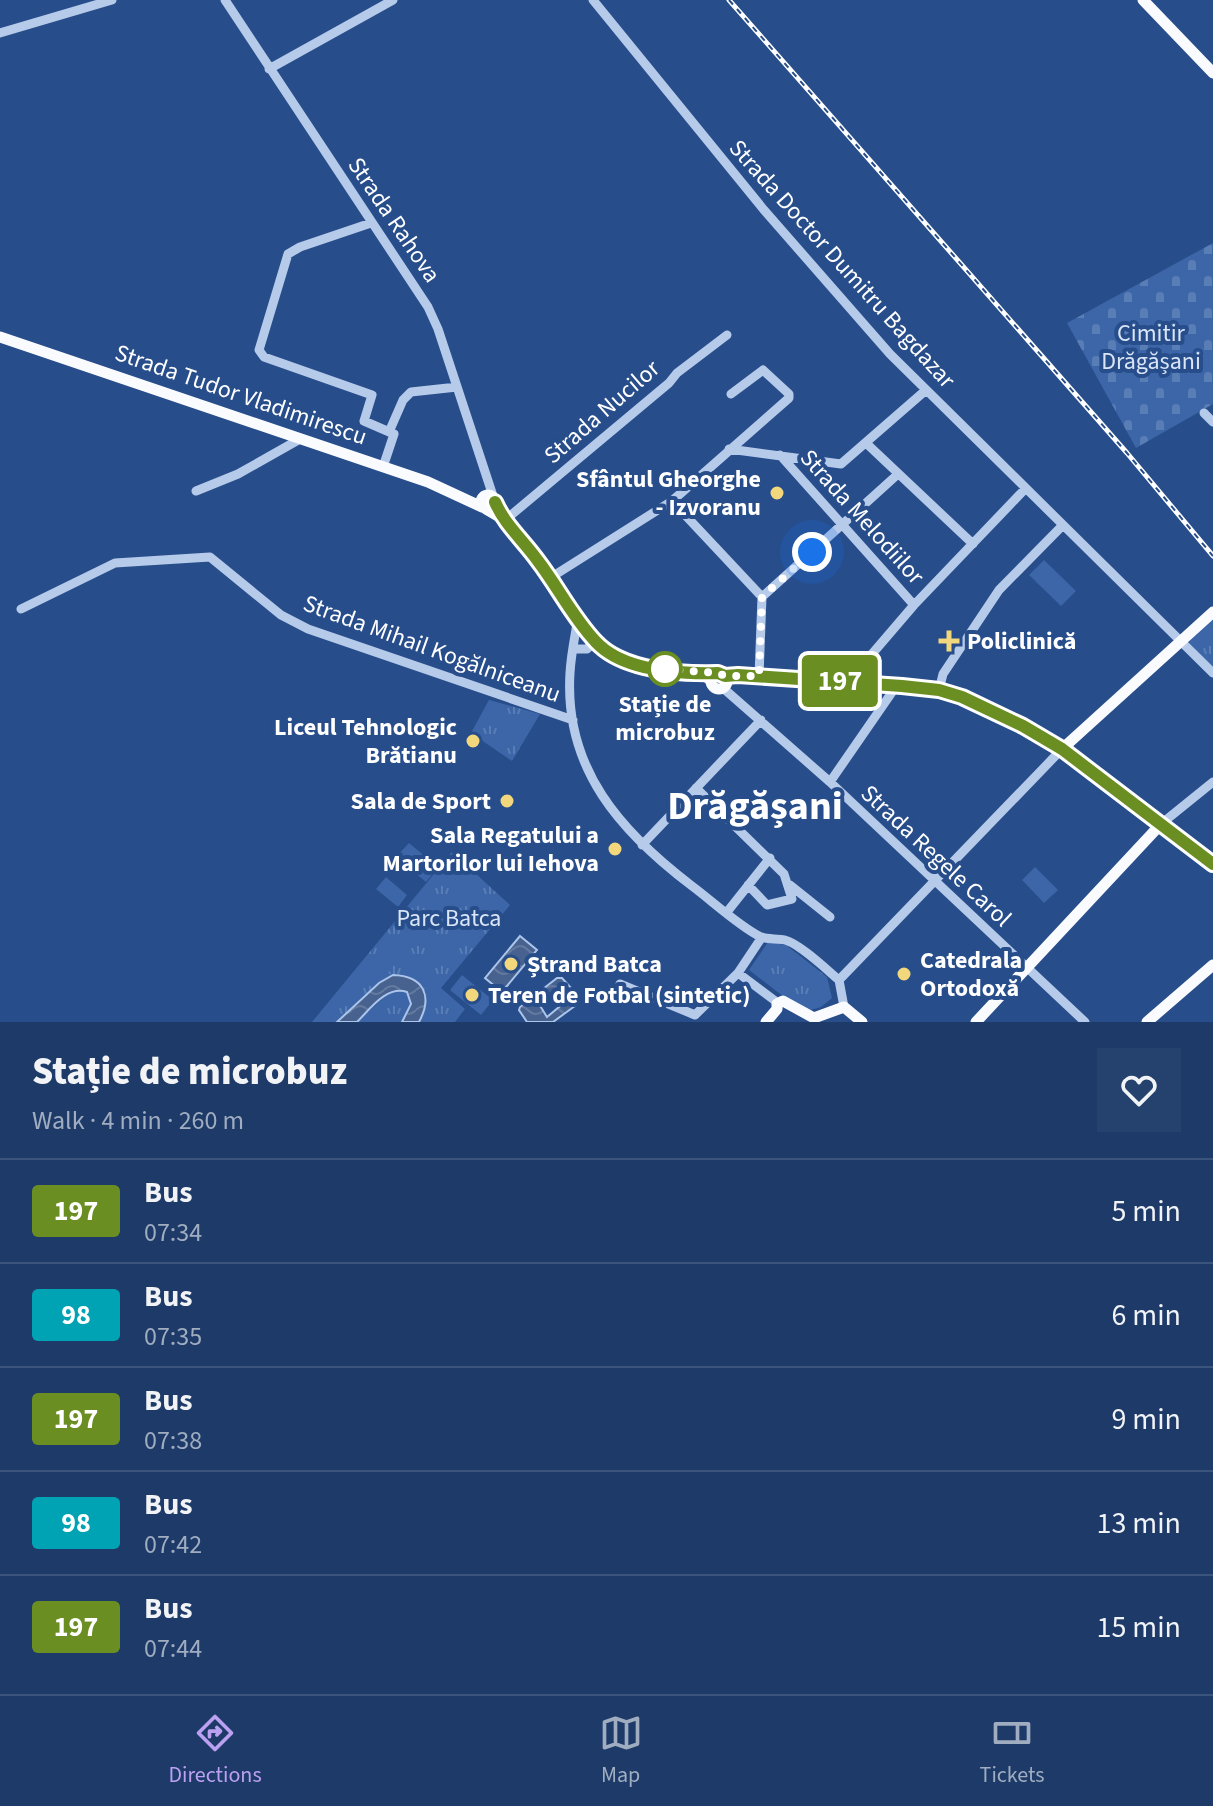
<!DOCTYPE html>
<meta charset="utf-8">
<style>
:root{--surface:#1d3a68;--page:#25416e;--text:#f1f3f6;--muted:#a0adc0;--line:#3b547c;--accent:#bca0f2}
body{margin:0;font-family:"Source Sans 3",sans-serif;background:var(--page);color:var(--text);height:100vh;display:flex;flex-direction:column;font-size:30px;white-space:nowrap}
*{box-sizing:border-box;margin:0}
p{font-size:26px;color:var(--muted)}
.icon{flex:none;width:44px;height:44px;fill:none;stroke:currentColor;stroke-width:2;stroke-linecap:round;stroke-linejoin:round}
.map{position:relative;height:1022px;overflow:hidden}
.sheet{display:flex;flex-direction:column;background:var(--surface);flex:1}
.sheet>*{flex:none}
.badge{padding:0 16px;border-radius:6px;font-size:28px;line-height:52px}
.you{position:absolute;width:40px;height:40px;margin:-20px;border:6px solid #fff;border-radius:50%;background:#1a73e8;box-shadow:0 0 0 12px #1a73e833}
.map>.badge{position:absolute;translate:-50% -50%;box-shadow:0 0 0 4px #fff}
.round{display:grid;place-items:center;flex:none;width:84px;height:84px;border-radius:0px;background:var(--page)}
.summary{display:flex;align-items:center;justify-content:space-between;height:136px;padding:0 32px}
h1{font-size:38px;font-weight:800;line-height:60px}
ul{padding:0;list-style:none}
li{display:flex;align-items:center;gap:24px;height:104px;padding:0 32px;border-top:2px solid var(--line)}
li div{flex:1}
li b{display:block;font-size:30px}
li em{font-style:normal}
li .badge{min-width:88px;font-weight:700;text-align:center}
.dock{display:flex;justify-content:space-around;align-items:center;height:112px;border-top:2px solid var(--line);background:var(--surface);font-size:22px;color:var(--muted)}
.dock a{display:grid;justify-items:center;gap:4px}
.dock .on{color:var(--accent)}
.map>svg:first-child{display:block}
</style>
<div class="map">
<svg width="1213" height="1022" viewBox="0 0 1213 1022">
<defs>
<pattern id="grass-tufts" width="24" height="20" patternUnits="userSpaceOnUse" patternTransform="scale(2)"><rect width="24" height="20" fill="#3c66a8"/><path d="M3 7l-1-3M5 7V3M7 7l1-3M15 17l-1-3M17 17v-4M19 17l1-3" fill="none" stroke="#597db5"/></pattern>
<pattern id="cemetery-stones" width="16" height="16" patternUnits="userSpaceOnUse" patternTransform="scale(2)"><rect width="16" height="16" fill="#3c66a8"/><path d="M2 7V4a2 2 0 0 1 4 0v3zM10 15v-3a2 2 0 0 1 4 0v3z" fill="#597db5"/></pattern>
<pattern id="water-waves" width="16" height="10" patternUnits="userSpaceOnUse" patternTransform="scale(2)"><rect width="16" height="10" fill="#47628f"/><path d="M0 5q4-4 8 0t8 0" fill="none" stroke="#637aa0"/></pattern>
</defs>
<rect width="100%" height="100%" fill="#274d8b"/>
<path fill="url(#grass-tufts)" d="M1213 619V668L1189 645 1190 638Z
M489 700 540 714 512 761 471 733Z
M452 852 510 905 441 988 465 1009 455 1022H419L425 1009 426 993C397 950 361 1001 337 1022H312Z
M768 942 786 945 827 977 832 998 821 1007 807 1011 792 1003 749 970Z
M392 990H403L409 994 411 1004 402 1022H357Z"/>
<path fill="url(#cemetery-stones)" d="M1213 243V404L1136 448 1067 323Z"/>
<path fill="#3c66a8" d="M1044 560 1076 591 1061 606 1029 575Z
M409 843 438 867 426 882 396 857Z
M1035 867 1058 890 1044 903 1022 880Z
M386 877 407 895 398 907 376 889Z
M383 948 394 958 390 962V971L377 978 369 986 358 977Z
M462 975 493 1000 481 1015 450 990Z"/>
<path fill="url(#water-waves)" stroke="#abc4ea" stroke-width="2" d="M520 936 537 950 502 992 485 978Z
M393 975C424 976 433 996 419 1022H402L411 1004 407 992C387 985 370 1009 357 1022H337L379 983Z
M557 978H562L571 988 561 996 558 994 548 1001 545 999 539 1004 547 1017 565 1002 563 999 574 991 579 1003 553 1022H527L519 1010 520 1007Z"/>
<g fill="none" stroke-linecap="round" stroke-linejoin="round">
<path stroke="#b6caea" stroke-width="9" d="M225 0 428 307 438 329 494 499
M593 0 764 210 890 354 1213 673
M0 33 112 0
M269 69 393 0
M371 223 300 247 288 254 259 350 264 357 372 395 364 421 394 434 383 467
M1204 413 1213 422
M389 432 403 400 411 392 457 387
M866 443 973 544
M729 449 841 464 926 390
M780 455 914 605
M196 491 238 474 300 439
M672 501 762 597
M504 521 669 383 677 373 727 335
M550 578 672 501 789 398V394L763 370 731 394
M21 609 115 563 210 557 281 615 308 629 573 720
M578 618C575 636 571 654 570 673 564 769 621 832 692 886 711 900 740 927 761 937 768 940 777 938 785 940 800 944 826 969 839 980
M573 649H587L595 641
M759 676 762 597 898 474
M848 682 914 605 1025 489
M723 688 830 782 1085 1022
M939 690 943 674 999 590 1063 525
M830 782 897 685
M696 788 784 874 792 899 767 905 748 885
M1161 824 1213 782
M642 845 761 720
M790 885 830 917
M727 912 770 858
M738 973 778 1003
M839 980 1062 749
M839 980 844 1007
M620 984 695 1015 738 973 762 937"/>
<path stroke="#f9fbfe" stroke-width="11" d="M1143 0 1213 73
M0 337 428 482 482 507
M481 502a7 7 0 1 1 14 0a7 7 0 1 1-14 0Z
M486 509 503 519 525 544 578 618 604 648 640 666 701 672 711 681
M711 681a8 8 0 1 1 16 0a8 8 0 1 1-16 0Z
M725 676 738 675 902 686 939 690 962 697 991 710 1062 749 1213 864
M1062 749 1213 612
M766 1022 777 1009V1004L783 1001 814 1018 844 1007 862 1022
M976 1022 1161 824
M1147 1022 1213 965"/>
<g stroke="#fff" stroke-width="5">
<path id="rail" d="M729 0 1127 453 1213 556"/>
</g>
<use href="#rail" stroke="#274d8b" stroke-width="2" stroke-dasharray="6" stroke-linecap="butt"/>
</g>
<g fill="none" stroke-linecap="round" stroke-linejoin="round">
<g stroke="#fff" stroke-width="18">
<path id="line" d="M495 502C505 525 523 540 538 561 558 587 573 618 596 642 623 671 681 674 718 673L725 676 738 675 902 686 939 690 962 697 1023 726 1062 749 1213 864"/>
</g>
<use href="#line" stroke="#6b8e23" stroke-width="12"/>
<path stroke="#fff" stroke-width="8" stroke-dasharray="0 14.4" d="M665 669 718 673 725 676H759L762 597 812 552"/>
</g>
<g fill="#f2d77c" stroke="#274d8b" stroke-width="3">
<circle cx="777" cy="493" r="8"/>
<path d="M945 629h8v8h8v8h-8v8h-8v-8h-8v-8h8z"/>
<circle cx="473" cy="741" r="8"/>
<circle cx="507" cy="801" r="8"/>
<circle cx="615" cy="849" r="8"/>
<circle cx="511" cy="964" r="8"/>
<circle cx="904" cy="974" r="8"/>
<circle cx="472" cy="995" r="8"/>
</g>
<circle fill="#fff" stroke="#6b8e23" stroke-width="4" cx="665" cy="669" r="16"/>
<g text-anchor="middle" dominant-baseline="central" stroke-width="8" stroke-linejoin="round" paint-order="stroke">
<g font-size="24" fill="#fff" stroke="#274d8b">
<text transform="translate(394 220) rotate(56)">Strada Rahova</text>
<text transform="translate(842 264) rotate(48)">Strada Doctor Dumitru Bagdazar</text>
<text transform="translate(241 395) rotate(19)">Strada Tudor Vladimirescu</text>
<text transform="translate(602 412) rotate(-41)">Strada Nucilor</text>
<text transform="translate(862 517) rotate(48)">Strada Melodiilor</text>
<text transform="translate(432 649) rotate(20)">Strada Mihail Kogălniceanu</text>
<text transform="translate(936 856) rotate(43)">Strada Regele Carol</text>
</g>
<g font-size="24" fill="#dae6f8" stroke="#274d8b">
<text x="1151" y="333">Cimitir<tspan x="1151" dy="28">Drăgășani</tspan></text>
<text x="449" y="918">Parc Batca</text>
</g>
<g font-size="24" font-weight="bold" fill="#fff" stroke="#274d8b" text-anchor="end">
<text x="761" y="479">Sfântul Gheorghe<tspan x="761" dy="28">- Izvoranu</tspan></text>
<text x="967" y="641" text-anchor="start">Policlinică</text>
<text x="457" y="727">Liceul Tehnologic<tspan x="457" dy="28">Brătianu</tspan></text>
<text x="491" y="801">Sala de Sport</text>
<text x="599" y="835">Sala Regatului a<tspan x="599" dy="28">Martorilor lui Iehova</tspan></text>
<text x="920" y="960" text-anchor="start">Catedrala<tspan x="920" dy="28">Ortodoxă</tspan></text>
<text x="527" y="964" text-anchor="start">Ștrand Batca</text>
<text x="488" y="995" text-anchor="start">Teren de Fotbal (sintetic)</text>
</g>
<g font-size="24" font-weight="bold" fill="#fff" stroke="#274d8b">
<text x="665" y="704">Stație de<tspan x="665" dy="28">microbuz</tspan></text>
</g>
<g font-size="40" font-weight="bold" fill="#fff" stroke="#274d8b">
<text x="755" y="806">Drăgășani</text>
</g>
</g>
</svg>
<div class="you" style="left:812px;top:552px"></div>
<b class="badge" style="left:840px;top:681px;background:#6b8e23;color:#fff">197</b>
</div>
<section class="sheet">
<div class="summary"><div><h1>Stație de microbuz</h1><p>Walk · 4 min · 260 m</p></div><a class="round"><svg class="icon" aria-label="heart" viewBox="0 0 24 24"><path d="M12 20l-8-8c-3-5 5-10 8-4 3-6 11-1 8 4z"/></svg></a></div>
<ul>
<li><span class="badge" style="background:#6b8e23;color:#fff">197</span><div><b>Bus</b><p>07:34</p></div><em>5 min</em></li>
<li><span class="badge" style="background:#00a3b4;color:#fff">98</span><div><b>Bus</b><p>07:35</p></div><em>6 min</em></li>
<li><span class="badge" style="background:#6b8e23;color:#fff">197</span><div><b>Bus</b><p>07:38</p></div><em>9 min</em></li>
<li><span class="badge" style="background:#00a3b4;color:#fff">98</span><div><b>Bus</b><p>07:42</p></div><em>13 min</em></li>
<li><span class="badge" style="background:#6b8e23;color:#fff">197</span><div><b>Bus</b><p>07:44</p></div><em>15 min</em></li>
</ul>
</section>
<nav class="dock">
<a class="on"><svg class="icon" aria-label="directions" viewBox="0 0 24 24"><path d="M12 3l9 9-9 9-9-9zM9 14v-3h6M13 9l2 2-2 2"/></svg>Directions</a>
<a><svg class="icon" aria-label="map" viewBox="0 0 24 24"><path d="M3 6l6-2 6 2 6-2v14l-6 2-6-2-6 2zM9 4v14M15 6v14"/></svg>Map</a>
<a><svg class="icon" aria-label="tickets" viewBox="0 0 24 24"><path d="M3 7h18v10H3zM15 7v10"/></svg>Tickets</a>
</nav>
